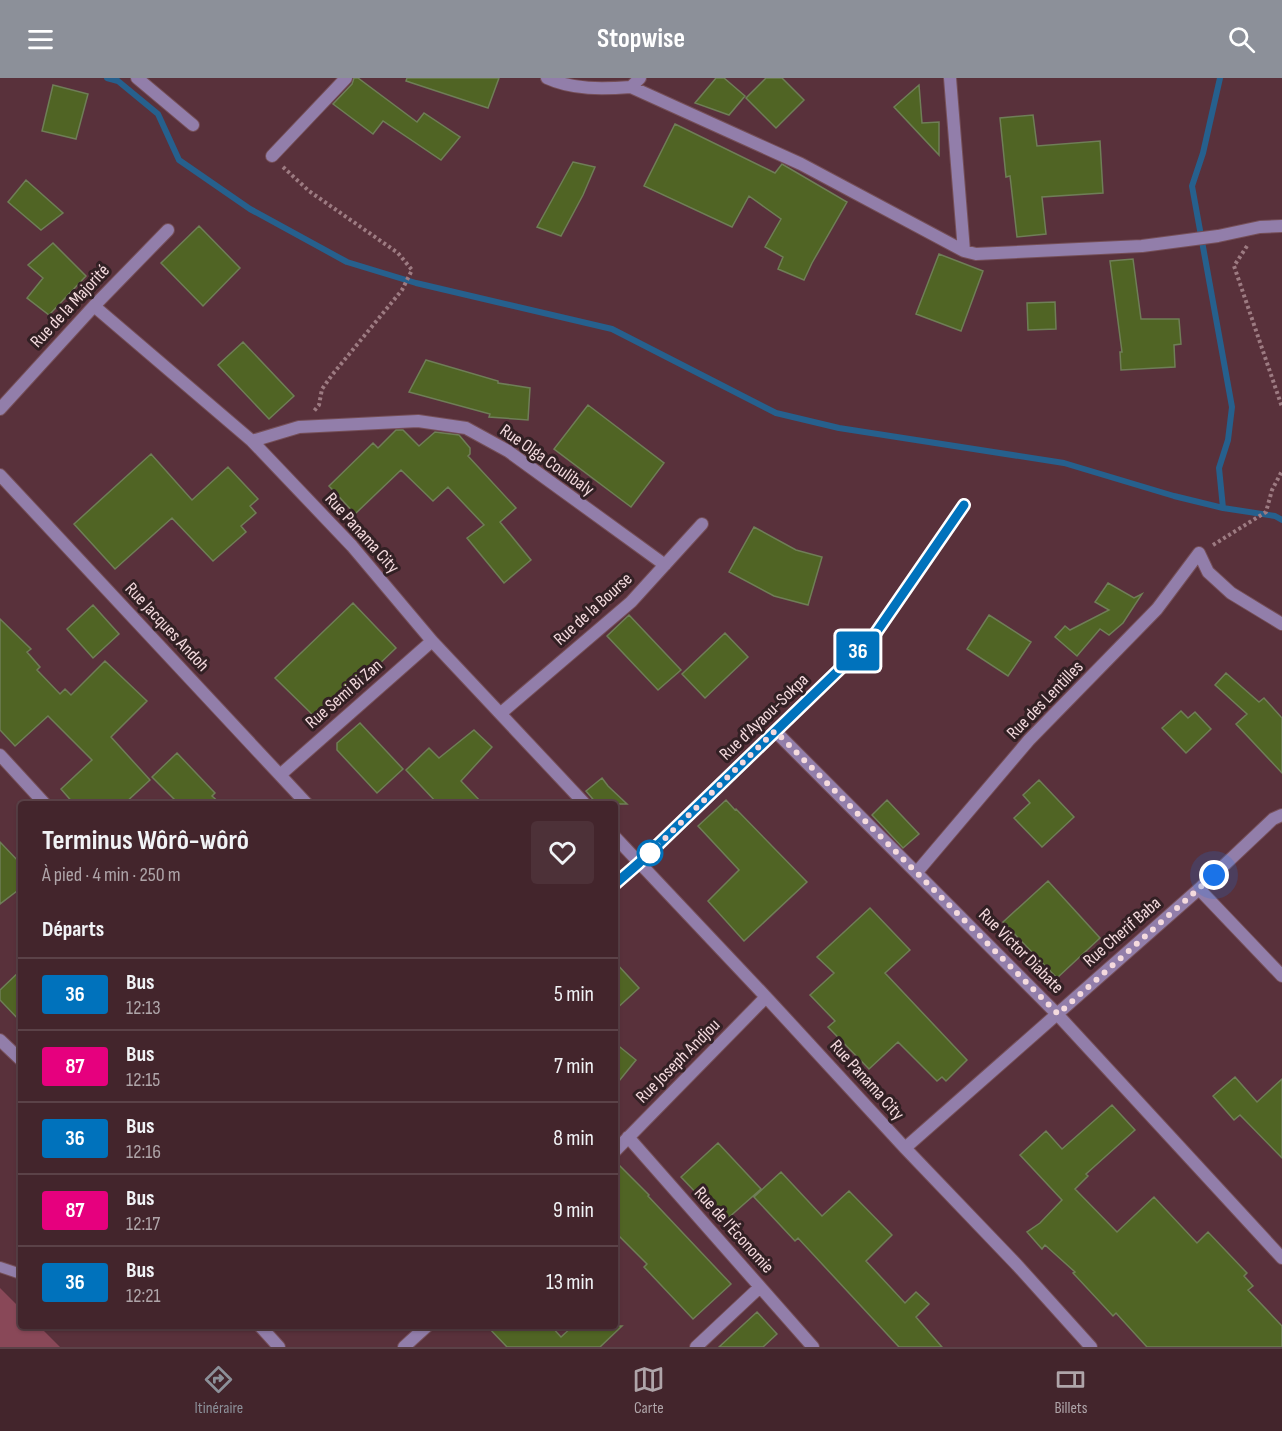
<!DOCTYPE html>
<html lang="fr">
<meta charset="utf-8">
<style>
:root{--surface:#43252c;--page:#4d3138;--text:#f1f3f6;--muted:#afa5a9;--line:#5b4248;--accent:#8c9099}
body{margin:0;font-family:"Sofia Sans Condensed",sans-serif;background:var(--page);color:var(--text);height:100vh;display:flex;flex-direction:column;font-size:22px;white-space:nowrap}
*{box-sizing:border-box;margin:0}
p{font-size:20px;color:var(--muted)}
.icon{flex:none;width:33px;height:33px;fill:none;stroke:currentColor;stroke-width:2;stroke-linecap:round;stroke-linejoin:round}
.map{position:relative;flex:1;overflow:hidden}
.sheet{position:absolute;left:18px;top:723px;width:600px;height:528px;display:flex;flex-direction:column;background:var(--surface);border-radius:6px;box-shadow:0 2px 4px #0004,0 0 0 2px var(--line)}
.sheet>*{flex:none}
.badge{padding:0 12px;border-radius:4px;font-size:21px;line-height:39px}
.you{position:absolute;width:30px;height:30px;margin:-15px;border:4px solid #fff;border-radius:50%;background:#1a73e8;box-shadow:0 0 0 9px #1a73e833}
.map>.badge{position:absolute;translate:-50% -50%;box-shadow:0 0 0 3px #fff}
h2{padding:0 24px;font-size:22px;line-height:54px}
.round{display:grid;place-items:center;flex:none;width:63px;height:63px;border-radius:6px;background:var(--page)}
.summary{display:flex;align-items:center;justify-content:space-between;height:102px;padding:0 24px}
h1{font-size:28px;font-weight:700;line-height:45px}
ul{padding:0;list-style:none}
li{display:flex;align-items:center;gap:18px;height:72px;padding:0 24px;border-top:2px solid var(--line)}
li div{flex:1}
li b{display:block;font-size:22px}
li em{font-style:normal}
li .badge{min-width:66px;font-weight:700;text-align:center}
header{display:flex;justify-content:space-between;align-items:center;height:78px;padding:0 24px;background:var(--accent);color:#fff;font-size:27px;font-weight:700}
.dock{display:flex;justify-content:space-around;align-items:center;height:84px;border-top:2px solid var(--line);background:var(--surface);font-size:16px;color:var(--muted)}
.dock a{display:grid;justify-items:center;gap:3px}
.dock .on{color:var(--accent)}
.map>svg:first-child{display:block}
</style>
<header><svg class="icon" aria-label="menu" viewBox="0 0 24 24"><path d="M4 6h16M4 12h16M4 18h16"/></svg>Stopwise<svg class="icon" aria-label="search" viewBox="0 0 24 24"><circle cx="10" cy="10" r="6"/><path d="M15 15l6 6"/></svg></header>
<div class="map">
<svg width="1282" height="1269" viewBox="0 0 1282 1269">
<rect width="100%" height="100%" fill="#59313b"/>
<path fill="#894858" d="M0 1210 21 1231V1248H39L60 1269H0Z"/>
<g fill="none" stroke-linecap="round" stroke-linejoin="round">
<path stroke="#26608d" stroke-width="6" d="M107 0 118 3 158 36 179 82 250 131 347 184 416 205 612 251 776 335 839 350 1064 385 1174 418 1223 430 1275 438 1282 442
M1220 0 1203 75 1192 108 1232 329 1228 362 1219 390 1223 430"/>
</g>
<path fill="#506424" stroke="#6f7e57" stroke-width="1.5" d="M354 0H358L417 44 424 35 460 59 441 82 383 43 373 56 333 26 352 6Z
M407 0H499L488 30 406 3Z
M716 0H724L745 18 729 37 695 25Z
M766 0H782L804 22 776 50 746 20Z
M53 7 88 16 76 61 42 53Z
M919 7 922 45 939 44V77L894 29Z
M1033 37 1037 68 1100 63 1103 115 1042 119 1046 156 1017 159 1010 98 1006 99 1000 40Z
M675 46 775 95 782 86 847 124 812 185 804 202 778 191 783 179 765 169 781 141 749 118 732 149 644 108Z
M573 84 595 89 583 117 561 158 537 149Z
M26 102 63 135 41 152 8 124Z
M199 148 240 190 203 228 161 185Z
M53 165 86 198 49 237 27 220 43 200 28 187Z
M939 176 983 193 961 253 916 236Z
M1133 181 1141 241H1179L1181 266 1174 267 1175 289 1121 292 1120 274H1122L1110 183Z
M1055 224 1056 251 1028 252 1027 225Z
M243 264 294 318 269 341 218 287Z
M426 282 498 303V305L530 310 528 342 489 339 490 336 409 314Z
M588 327 664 385 631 429 554 371Z
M396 352H403L419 368 435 354 459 357 470 370V376L468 378 516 430 500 444 531 482 504 505 467 460 484 447 448 409 433 423 401 392 355 436 329 408 373 365 378 370Z
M151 376 192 422 228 389 258 421 250 428 256 435 241 448 246 454 213 483 172 440 115 491 74 446Z
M754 449 796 472 822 479 808 527 774 518 729 494Z
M1108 505 1134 520 1142 516 1123 545 1109 557 1100 551 1077 578 1055 559 1065 548 1070 552 1109 532 1095 524Z
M353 525 396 570 373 592 371 590 318 642 275 600Z
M93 527 119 556 93 580 67 551Z
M629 537 681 592 658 612 607 558Z
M989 537 1031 564 1008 598 967 571Z
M0 541 31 571 27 574 40 589 37 592 60 616 65 611 71 617 105 583 147 623 111 659 150 702 124 726H74L61 711 92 682 48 638 15 668 0 652Z
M725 555 748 579 705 620 682 596Z
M1226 595 1259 624 1264 620 1282 640V695L1236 646 1247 636 1215 607Z
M1181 633 1188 640 1195 634 1211 651 1186 675 1162 650Z
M360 645 403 691 377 715 337 672V665Z
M474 652 492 669 461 703 483 726H438L406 692 429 670 439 680Z
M177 675 215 715 212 718 221 726H179L152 699Z
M602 700 608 708 627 726H597L586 713Z
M1039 702 1074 739 1042 769 1014 740 1030 725 1023 717Z
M726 722 735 732 736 731 807 804 744 863 708 823 739 792 698 748Z
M887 722 919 756 903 770 872 737Z
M0 764 21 786V810L0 826Z
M1048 803 1100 860 1057 900 1003 844Z
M870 830 910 872 885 895 967 982 946 1003 942 999 937 1003 898 964 869 991 828 949 835 943 810 917 834 895 817 879Z
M615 884 639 910 615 932Z
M21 892V944L0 922V912Z
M615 965 636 982 615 1008Z
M1235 999 1257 1024 1282 1001V1080L1240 1037 1234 1042 1213 1018Z
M1112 1027 1135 1052 1086 1096 1088 1098 1075 1111 1117 1154 1154 1119 1197 1165 1208 1154 1247 1195 1244 1198 1253 1208 1248 1212 1282 1248V1269H1147L1116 1235 1113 1238 1073 1195 1075 1194 1045 1167 1042 1171 1027 1154 1040 1145 1062 1122 1020 1077 1046 1053 1062 1071Z
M718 1065 761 1111 727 1141 723 1137 720 1140 681 1099Z
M615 1083 649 1117 648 1118 731 1206 693 1241 644 1189 647 1186 615 1154Z
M781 1094 822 1138 849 1113 892 1157 866 1183 905 1225 916 1214 929 1226 916 1239 942 1269H899L798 1160 795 1163 754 1119Z
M757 1234 777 1256 763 1269H719Z
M487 1248H551L561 1259 573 1248H622L600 1269H507Z"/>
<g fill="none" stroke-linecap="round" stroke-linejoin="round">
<g stroke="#754f58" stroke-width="12">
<path id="service" d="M0 1189 21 1196"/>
</g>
<g stroke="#754f58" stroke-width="14">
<path id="minor" d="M137 0 193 47
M547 0C573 12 603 11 631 9
M640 0 631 9 801 86 964 173 976 176 1142 168 1218 158 1260 149 1282 148
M950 0 964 173
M272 78 346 0
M94 228 252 363 352 468 432 563 585 726
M0 331 94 228 168 152
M252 363 299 349 418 343 466 350 508 373 665 487
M0 397 307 726
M501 635 631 524 702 446
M775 653 1057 936 1282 1180
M0 677 45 726
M280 697 432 563
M615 759 766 919 905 1070 1017 1187 1091 1269
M917 794 1029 662 1157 531 1199 475 1208 494 1231 515 1282 546
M615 806 639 785 873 559 964 427
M1199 811 1282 898
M0 962 21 982
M628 1059 813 1269
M905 1070 1199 811 1273 741 1282 737
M615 1073 766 919
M260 1248 279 1269
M404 1269 427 1248
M696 1269 760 1209"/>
</g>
<path stroke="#9d7b82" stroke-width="4" stroke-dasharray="3 3" stroke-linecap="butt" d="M283 89 309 113 398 175 412 192 402 212 332 297 322 311 319 327 314 333
M1247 168 1234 188 1282 329
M1213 467 1266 434 1272 412 1282 393"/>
<use href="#service" stroke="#927eaa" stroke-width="10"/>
<use href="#minor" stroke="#927eaa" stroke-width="12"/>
</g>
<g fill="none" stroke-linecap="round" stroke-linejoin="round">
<g stroke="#fff" stroke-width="14">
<path id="line" d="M615 806 639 785 873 559 964 427"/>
</g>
<use href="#line" stroke="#0072bc" stroke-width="9"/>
<path stroke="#f4dade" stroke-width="6" stroke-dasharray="0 10.8" d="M650 775 775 653 1058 936 1214 797"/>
</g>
<circle fill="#fff" stroke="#0072bc" stroke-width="3" cx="650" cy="775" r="12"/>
<g text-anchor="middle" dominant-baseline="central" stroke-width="6" stroke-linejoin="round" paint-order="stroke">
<g font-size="18" fill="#f4dade" stroke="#322024">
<text transform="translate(70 228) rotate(-47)">Rue de la Majorité</text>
<text transform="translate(547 382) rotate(35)">Rue Olga Coulibaly</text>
<text transform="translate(362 455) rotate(48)">Rue Panama City</text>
<text transform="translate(593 531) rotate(-42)">Rue de la Bourse</text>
<text transform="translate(167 549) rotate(47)">Rue Jacques Andoh</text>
<text transform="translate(344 616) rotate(-41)">Rue Semi Bi Zan</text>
<text transform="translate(1045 622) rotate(-46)">Rue des Lentilles</text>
<text transform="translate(764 639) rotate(-44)">Rue d'Ayaou-Sokpa</text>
<text transform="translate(1122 854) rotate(-41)">Rue Cherif Baba</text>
<text transform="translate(1021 873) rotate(45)">Rue Victor Diabate</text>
<text transform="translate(678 983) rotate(-45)">Rue Joseph Andjou</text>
<text transform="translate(867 1002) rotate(48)">Rue Panama City</text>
<text transform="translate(734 1152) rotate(48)">Rue de l'Économie</text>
</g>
</g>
</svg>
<div class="you" style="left:1214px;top:797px"></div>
<b class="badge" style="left:858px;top:573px;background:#0072bc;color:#fff">36</b>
<section class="sheet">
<div class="summary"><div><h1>Terminus Wôrô-wôrô</h1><p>À pied · 4 min · 250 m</p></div><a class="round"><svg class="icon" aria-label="heart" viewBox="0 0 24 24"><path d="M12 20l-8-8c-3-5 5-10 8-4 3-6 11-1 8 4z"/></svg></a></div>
<h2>Départs</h2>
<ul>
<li><span class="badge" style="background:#0072bc;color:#fff">36</span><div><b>Bus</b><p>12:13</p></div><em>5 min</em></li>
<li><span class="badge" style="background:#e6007e;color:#fff">87</span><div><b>Bus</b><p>12:15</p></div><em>7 min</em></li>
<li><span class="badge" style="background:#0072bc;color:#fff">36</span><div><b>Bus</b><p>12:16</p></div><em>8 min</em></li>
<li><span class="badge" style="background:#e6007e;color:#fff">87</span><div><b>Bus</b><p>12:17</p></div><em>9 min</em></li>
<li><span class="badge" style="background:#0072bc;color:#fff">36</span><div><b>Bus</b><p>12:21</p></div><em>13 min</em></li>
</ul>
</section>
</div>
<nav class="dock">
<a class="on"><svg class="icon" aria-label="directions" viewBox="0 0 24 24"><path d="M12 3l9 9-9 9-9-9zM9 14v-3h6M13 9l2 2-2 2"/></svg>Itinéraire</a>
<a><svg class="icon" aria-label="map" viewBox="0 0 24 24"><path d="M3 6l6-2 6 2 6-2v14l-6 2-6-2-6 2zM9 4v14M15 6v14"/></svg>Carte</a>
<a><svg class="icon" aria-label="tickets" viewBox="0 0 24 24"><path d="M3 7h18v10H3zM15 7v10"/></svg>Billets</a>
</nav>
